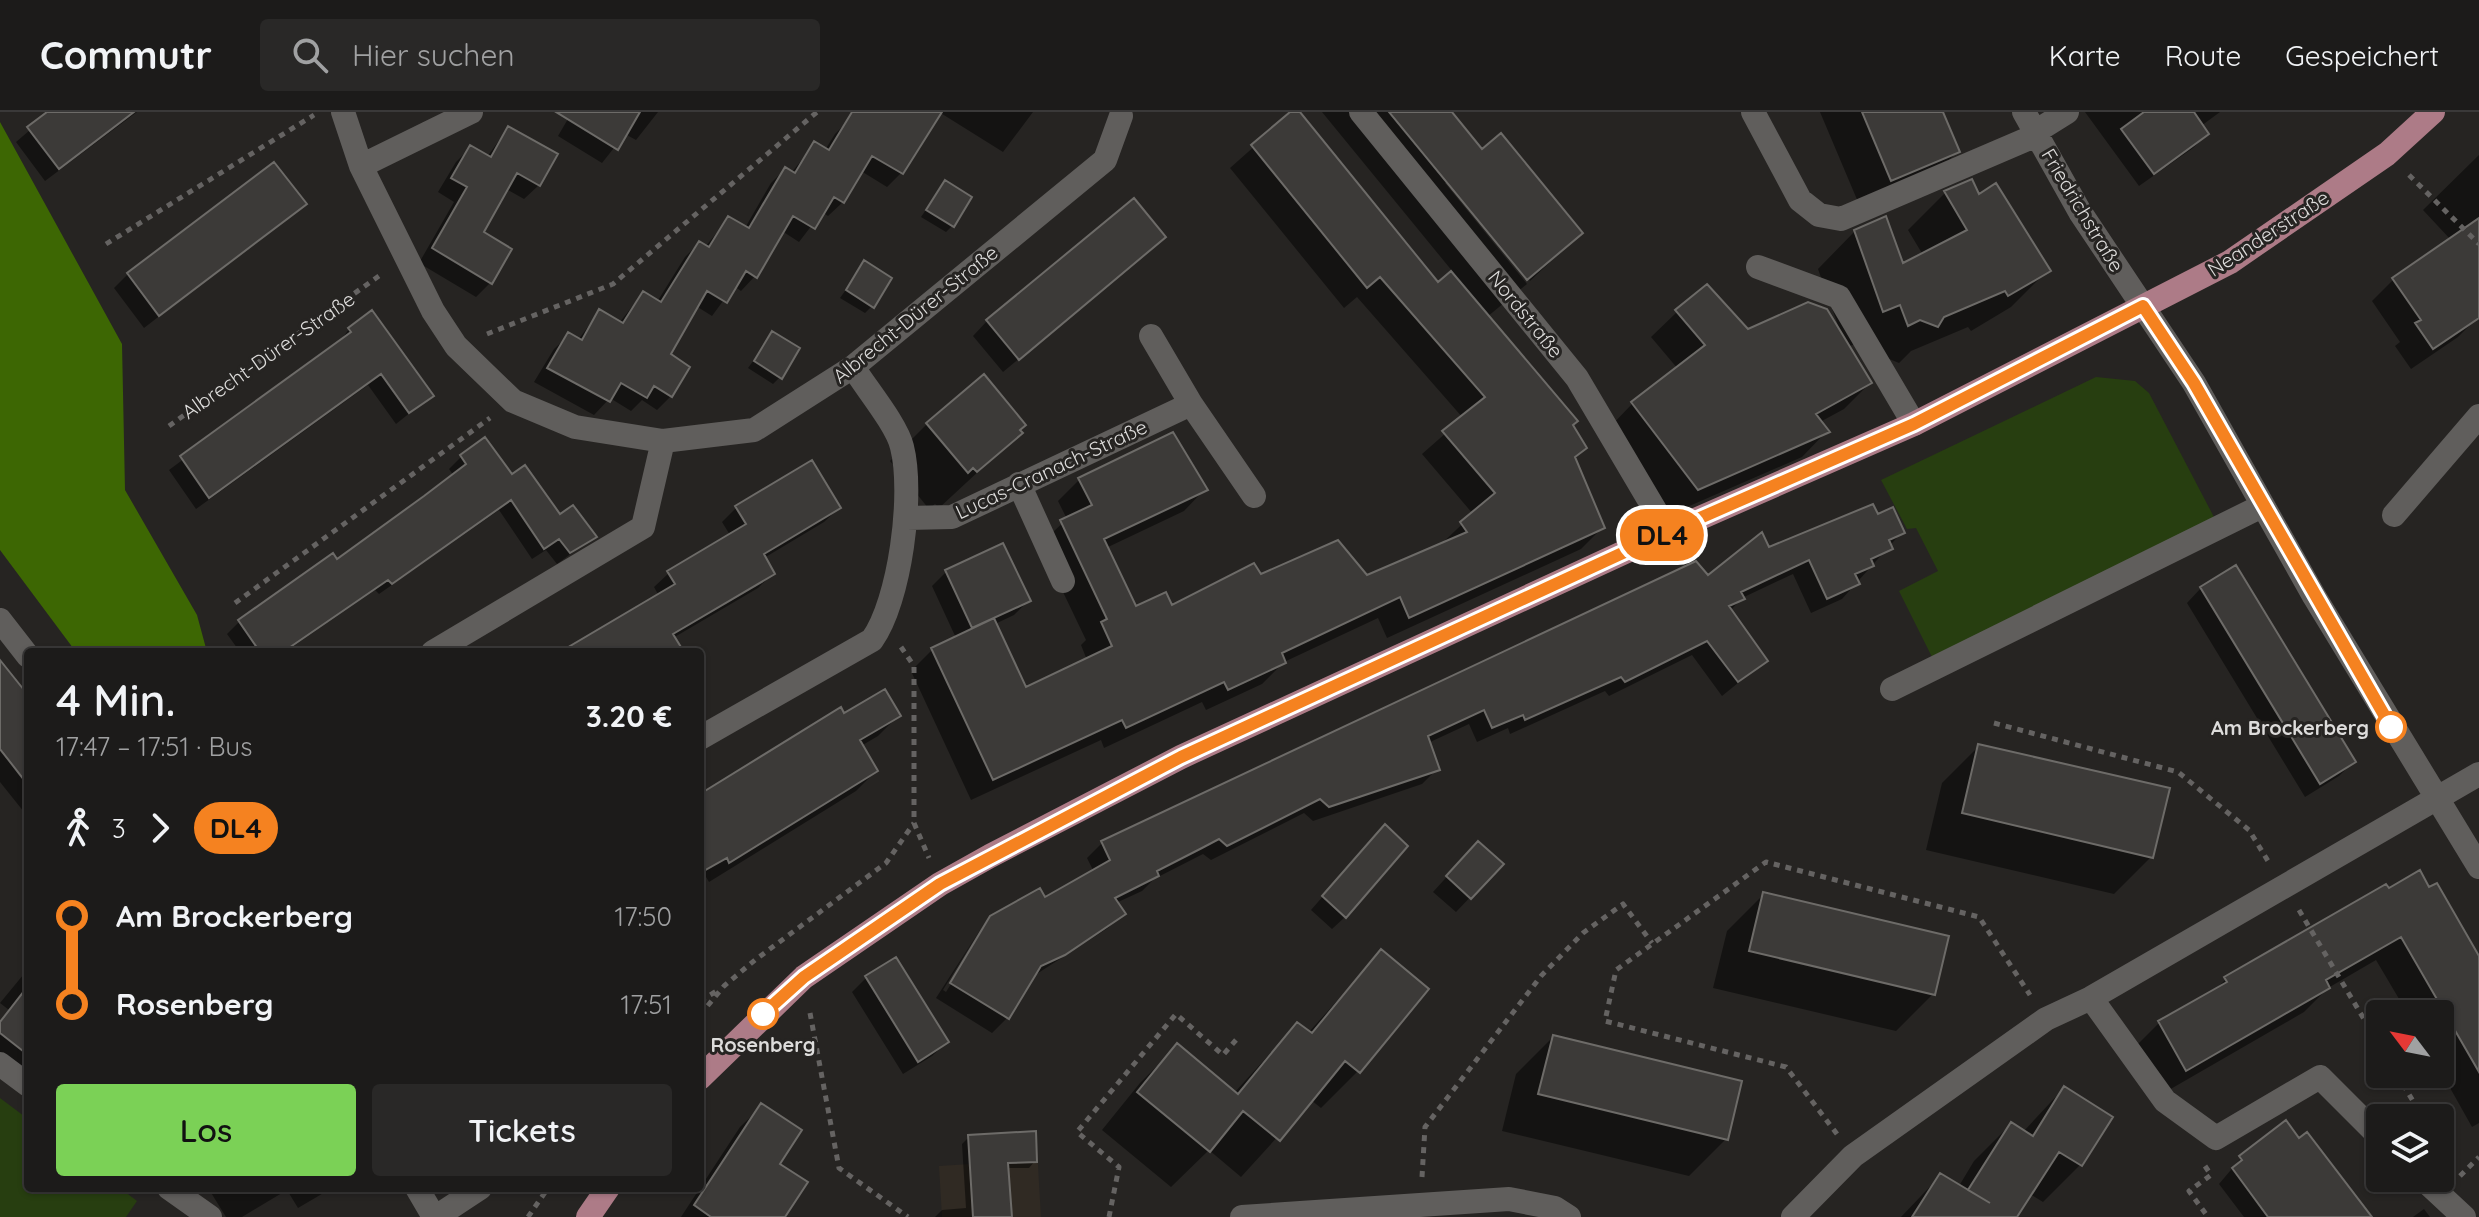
<!DOCTYPE html>
<html lang="de">
<meta charset="utf-8">
<style>
:root{--surface:#1c1b1a;--page:#292827;--text:#f1f3f6;--muted:#a0a1a2;--line:#3a3939;--accent:#7bd156}
body{margin:0;font-family:Quicksand,sans-serif;background:var(--page);color:var(--text);height:100vh;display:flex;flex-direction:column;font-size:30px;white-space:nowrap}
*{box-sizing:border-box;margin:0}
p{font-size:26px;color:var(--muted)}
.icon{flex:none;width:44px;height:44px;fill:none;stroke:currentColor;stroke-width:2;stroke-linecap:round;stroke-linejoin:round}
.map{position:relative;flex:1;overflow:hidden}
.panel{position:absolute;left:24px;top:536px;width:680px;height:544px;display:flex;flex-direction:column;background:var(--surface);border-radius:8px;box-shadow:0 2px 6px #0004,0 0 0 2px var(--line)}
.panel>*{flex:none}
.badge{padding:0 16px;border-radius:26px;font-size:28px;line-height:52px}
.needle{width:52px;rotate:302deg}
.controls{position:absolute;left:2366px;top:888px;display:grid;gap:16px}
.controls a{display:grid;place-items:center;width:88px;height:88px;border-radius:8px;background:var(--surface);box-shadow:0 2px 6px #0004,0 0 0 2px var(--line);font-size:40px}
.map>.badge{position:absolute;translate:-50% -50%;box-shadow:0 0 0 4px #fff}
.legs{display:flex;align-items:center;gap:12px;height:88px;padding:0 32px;font-size:26px}
.legs p{margin-inline-start:auto}
.head{display:flex;align-items:center;justify-content:space-between;height:136px;padding:0 32px}
h1{font-size:44px;font-weight:600;line-height:60px}
.button{display:flex;gap:16px;margin-top:auto;padding:16px 32px}
.button a{flex:1;height:92px;border-radius:8px;background:var(--accent);color:#111;font-size:32px;font-weight:600;line-height:92px;text-align:center}
.button a+a{background:var(--page);color:var(--text)}
ul{padding:0 32px;list-style:none}
li{display:flex;align-items:center;gap:28px;height:88px;font-size:30px}
li i{display:grid;place-items:center;width:12px;height:100%;margin:0 10px;background:currentColor}
li i::after{content:'';width:20px;height:20px;margin:-10px;border:6px solid;border-radius:50%;background:var(--surface)}
li p{margin-inline-start:auto}
li:first-child i{background:linear-gradient(#0000 50%,currentColor 0)}
li:last-child i{background:linear-gradient(currentColor 50%,#0000 0)}
header{display:flex;align-items:center;gap:48px;box-sizing:border-box;height:112px;padding:0 40px;background:var(--surface);border-bottom:2px solid var(--line)}
header strong{font-size:38px}
nav{display:flex;gap:44px;margin-inline-start:auto;font-size:28px}
.search{width:560px;height:72px;background:var(--page);display:flex;align-items:center;gap:20px;box-sizing:border-box;padding:0 28px;border-radius:8px;color:var(--muted);font-size:30px}
.map>svg:first-child{display:block}
</style>
<header>
<strong>Commutr</strong>
<div class="search"><svg class="icon" aria-label="search" viewBox="0 0 24 24"><circle cx="10" cy="10" r="6"/><path d="M15 15l6 6"/></svg>Hier suchen</div>
<nav><a>Karte</a><a>Route</a><a>Gespeichert</a></nav>
</header>
<div class="map">
<svg width="2479" height="1105" viewBox="0 0 2479 1105">
<rect width="100%" height="100%" fill="#262422"/>
<path fill="#302a23" d="M1036 1019 1041 1105H942L939 1054 970 1052 968 1023Z"/>
<path fill="#273e10" d="M2096 265 2135 269 2149 281 2215 407 1932 545 1899 479 1938 459 1916 416 1907 417 1881 368Z
M0 986 28 1007V1076H120L137 1089 126 1105H0Z"/>
<path fill="#3d6703" d="M0 10 122 232 125 378 197 503 207 540H76L0 438Z"/>
<path fill="#0007" d="M51 0H137L45 69 16 30Z
M572 0H658L636 28 625 22 602 51 558 24Z
M857 0H1033L1003 40 939 0 901 61 887 75 861 59 843 90 828 104 822 100 799 130 782 119 755 164 741 179 734 174 712 204 696 194 668 243 671 284 657 298 642 288 631 299 610 286 594 303 534 270 554 237 569 223 578 228 599 200 619 211 643 181 657 190 685 145 699 131 705 135 729 106 745 116 771 71 785 57 791 61 815 32 825 38 835 22Z
M1293 0H1298L1438 173 1453 160 1322 0H1450L1482 39 1581 121 1530 169 1448 69 1445 71 1527 172 1487 205 1571 314 1573 346 1603 415 1581 437 1387 526 1378 506 1284 550 1262 572 1206 598 1202 590 1104 636 1101 628 971 688 911 559 932 538 956 526 932 474 946 460 1028 489 1014 503 995 512 1025 577 1087 548 1081 533 1086 528 1040 432 1067 407 1058 389 1080 367 1205 377 1184 399 1106 436 1135 496 1171 495 1260 465 1366 466 1439 434 1473 402 1422 342 1463 306 1357 185 1344 196 1230 56Z
M1820 0H1941L1958 39 1928 69 1861 97Z
M2085 0H2220L2201 14 2207 22 2193 36 2139 74Z
M508 16 539 73 524 87 506 77 481 121 509 137 490 171 476 185 419 151 454 90 438 80 456 50 470 36 487 45Z
M2479 43V204L2458 225 2411 257 2395 234 2400 230 2372 189 2393 168 2451 128 2423 98Z
M945 70 952 114 946 120 921 105Z
M1971 70 1978 85 2048 158 2011 195 1971 219 1968 215 1911 239 1899 251 1882 244 1863 228 1848 235 1870 271 1844 297 1820 310 1827 319 1802 345 1671 402 1607 318 1632 292 1678 257 1651 225 1677 200 1748 219 1782 202 1839 216 1818 157 1855 119 1902 153 1923 143 1908 118 1945 81Z
M304 92 144 216 114 176 128 162Z
M1164 125 1003 260 973 224 987 209Z
M865 151 872 194 865 201 840 186Z
M349 217 431 284 396 312 368 273 196 397 169 358 338 232Z
M773 222 780 265 773 272 748 256Z
M927 312 1018 318 1020 321 939 396 935 392 929 397 890 349Z
M461 345 512 365 559 405 594 425 557 452 546 438 532 447 499 398 379 482 375 478 285 540H240L227 522 239 510 336 449 454 364 449 357Z
M737 395 839 396 824 410 764 446 773 461 758 476 673 526 671 540H564L659 484 654 475 669 461 730 423 722 410Z
M1877 404 1902 420 1842 487 1811 501 1793 462 1742 486 1730 499 1765 549 1722 584 1692 543 1609 584 1605 579 1510 622 1508 616 1477 630 1469 612 1428 631 1437 657 1422 672 1313 709 1304 701 1211 748 1203 742 1154 767 1142 779 1116 791 1123 801 1108 816 1032 865 1007 906 992 921 936 886 980 818 943 878 946 880 987 813 1044 788 1094 760 1087 746 1102 731 1768 437Z
M2201 476 2353 650 2339 664 2305 685 2187 491Z
M0 552 28 592V697L24 700 0 670Z
M844 603 898 604 878 624 861 634 876 659 856 679 709 770 706 765 700 768V684Z
M1979 634 2151 745 2114 782 1926 738 1942 671Z
M1372 728 1345 805 1332 817 1311 798Z
M1464 746 1501 753 1456 800 1433 780Z
M2386 774 2479 845V1011L2472 1015 2440 958V902H2408L2376 848 2328 876 2304 900 2162 982 2135 935 2159 911 2213 880 2226 867Z
M1764 782 1933 882 1896 919 1713 876 1727 819Z
M1381 840 1358 959 1321 996 1311 988 1241 1065 1209 1038 1171 1075 1102 1018 1140 971 1177 934 1234 981 1297 912 1308 921Z
M28 857V967L0 946V909L9 898 0 891Z
M866 866 947 930 932 944 903 962 852 880Z
M1553 925 1726 1027 1689 1064 1502 1019 1516 962Z
M2064 976 2110 1005 2080 1053 2043 1090 2030 1082 2015 1105H1901L1941 1063 1959 1074 1974 1049 2011 1012 2023 1020Z
M762 994 778 1052 782 1105H681L740 1015Z
M969 1025 1035 1049 1029 1056H1007L1010 1105H935L942 1098 966 1096 962 1032Z
M2241 1046 2369 1105H2244L2219 1072Z
M213 1076H332L298 1096 287 1078 242 1105H226L210 1079Z
M2424 1097 2430 1105H2413Z"/>
<path fill="#3c3a38" stroke="#6d6b68" stroke-width="2" d="M47 0H134L59 57 27 15Z
M556 0H640L618 38Z
M852 0H942L903 62 872 44 844 91 834 85 815 117 793 104 757 166 746 159 727 191 707 179 671 242 690 255 672 285 654 274 647 286 621 271 610 290 547 256 568 220 582 228 599 197 623 211 643 179 661 190 699 129 709 135 728 104 749 116 785 55 795 61 814 29 829 38Z
M1290 0H1300L1438 170 1451 159 1578 309 1573 313 1587 336 1575 345 1605 416 1409 506 1400 485 1282 541 1286 551 1228 578 1224 570 1126 616 1122 608 993 668 931 536 994 506 1026 575 1112 534 1101 510 1107 507 1060 408 1092 393 1078 366 1173 320 1208 378 1104 427 1136 494 1166 480 1172 493 1254 451 1261 462 1338 428 1367 463 1467 420 1460 410 1495 381 1442 319 1485 285 1380 165 1367 176 1251 33Z
M1389 0H1452L1482 37 1501 21 1583 121 1527 168Z
M1862 0H1943L1960 40 1891 69Z
M2144 0H2194L2209 22 2154 62 2121 17Z
M508 14 558 42 540 74 517 61 484 120 512 137 492 172 432 136 467 75 451 66 470 33 491 45Z
M274 50 307 92 159 204 127 161Z
M1972 67 1979 82 1996 71 2051 159 2008 184 2005 179 1944 205 1938 215 1920 208 1908 214 1900 193 1883 200 1854 118 1886 104 1903 151 1967 118 1944 79Z
M945 68 972 85 954 115 926 98Z
M1134 86 1166 125 1019 248 986 208Z
M2479 106V206L2433 237 2415 211 2421 208 2392 166Z
M864 148 892 166 874 196 846 178Z
M1707 172 1748 217 1808 190 1827 197 1872 271 1816 302 1830 320 1698 378 1631 290 1705 233 1675 198Z
M372 198 434 284 409 301 381 262 209 386 180 344 351 220 348 216Z
M772 219 800 236 782 267 754 249Z
M984 262 1026 313 1020 318 1023 321 977 360 973 356 968 361 926 311Z
M485 325 512 362 525 353 560 402 573 393 597 425 570 441 559 427 544 437 511 388 392 472 388 468 283 540H260L238 508 333 441 337 447 424 384 466 352 460 343Z
M812 348 841 396 764 442 775 462 673 522 684 540H560L675 472 667 459 746 412 735 394Z
M1873 392 1878 402 1893 395 1905 421 1889 428 1893 437 1871 447 1874 454 1855 462 1860 472 1827 487 1809 448 1741 480 1745 487 1729 494 1768 549 1738 570 1707 529 1625 570 1621 565 1525 608 1523 603 1492 616 1484 598 1428 624 1440 658 1329 695 1320 687 1227 734 1219 727 1202 736 1157 759 1159 764 1115 786 1126 802 1065 843 1041 854 1009 907 950 871 990 804 1040 776 1045 785 1110 748 1101 729 1696 449 1708 463 1762 420 1769 435Z
M1003 431 1031 489 972 516 945 458Z
M2236 453 2356 650 2320 672 2200 475Z
M0 548 28 583V673L0 637Z
M885 577 901 604 860 628 878 659 729 751 727 746 700 761V682L841 595 844 601Z
M1978 632 2170 676 2153 746 1962 701Z
M1385 712 1408 734 1346 806 1322 784Z
M1478 729 1504 752 1471 787 1446 764Z
M2420 758 2429 775 2437 771 2479 844V960L2401 825 2326 868 2330 876 2186 959 2158 909 2227 870 2224 865 2386 772 2389 776Z
M1763 780 1949 824 1935 883 1749 839Z
M1381 837 1429 877 1360 961 1345 949 1280 1029 1243 999 1210 1040 1137 980 1177 931 1238 982 1297 910 1312 921Z
M896 845 949 930 918 950 865 864Z
M28 874V943L0 921V910Z
M1553 923 1742 969 1728 1028 1538 982Z
M2064 974 2113 1005 2082 1054 2059 1040 2017 1105H1912L1940 1061 1990 1091 1968 1078 2011 1010 2033 1024Z
M761 991 802 1018 780 1052 808 1070 785 1105H711L694 1093Z
M2286 1008 2299 1026 2307 1020 2372 1105H2268L2232 1056 2242 1048 2239 1044Z
M1036 1019 1037 1050 1008 1051 1012 1105H973L968 1023Z"/>
<g fill="none" stroke-linecap="round" stroke-linejoin="round">
<path stroke="#656362" stroke-width="5" stroke-dasharray="6 6" stroke-linecap="butt" d="M2409 63 2479 132
M106 132 314 3
M487 222 613 172 817 0
M169 314 383 161
M235 491 490 306
M901 535 914 554V711L929 746
M1994 611 2178 660 2249 718 2268 749
M2299 798 2380 934
M700 889 720 877
M810 901 839 1056 908 1105
M700 903 724 874 755 848 886 751 914 711
M2397 962 2423 1006
M1837 1022 1786 955 1605 909 1616 858 1766 750 1979 805 2030 883
M2440 1034 2448 1047
M2205 1054 2211 1063 2189 1079 2208 1105
M2460 1064 2479 1045
M1422 1065 1425 1015 1541 864 1583 821 1623 792 1652 831
M528 1105 548 1076
M1109 1105 1119 1055 1077 1020 1176 902 1223 943 1236 928"/>
<path stroke="#605e5c" stroke-width="24" d="M343 0 361 54 433 199 456 234 513 289 575 315 663 329 754 318 853 255 1105 48 1121 4
M1361 0 1577 266 1668 420
M1753 0 1800 88 1819 103 1841 107 2037 23
M2024 0 2080 100 2194 271 2314 484 2479 755
M2035 20 2067 0
M361 54 471 0
M1758 155 1839 185 1914 312
M1151 224 1191 292 1254 384
M1019 372 1063 469
M2394 403 2479 304
M907 406 952 405 1191 292
M0 508 28 544
M433 540 643 415 663 329
M1892 577 2262 394
M700 626 872 528C900 489 914 382 902 335 897 313 866 276 853 255
M2091 886 2165 989 2216 1026 2320 965 2380 1025
M0 952 28 973
M2422 1066 2464 1105
M169 1076 210 1105
M417 1076 434 1105
M436 1105 480 1076
M1242 1105 1509 1087 1555 1096 1569 1105
M1793 1105 1853 1044 2046 907 2091 886 2479 662"/>
<path stroke="#ad7b87" stroke-width="24" d="M700 966 804 865 940 772 990 744 1181 645 1668 420 1914 312 2230 150 2387 42 2433 0
M588 1105 608 1076"/>
</g>
<g fill="none" stroke-linecap="round" stroke-linejoin="round">
<g stroke="#fff" stroke-width="18">
<path id="line-1" d="M763 902 804 865 940 772 1181 645 1668 420 1914 312 2143 194 2194 271 2391 615"/>
</g>
<use href="#line-1" stroke="#f58220" stroke-width="12"/>
</g>
<g fill="#fff" stroke="#f58220" stroke-width="4">
<circle cx="2391" cy="615" r="14"/>
<circle cx="763" cy="902" r="14"/>
</g>
<g text-anchor="middle" dominant-baseline="central" stroke-width="6" stroke-linejoin="round" paint-order="stroke">
<g font-size="20" fill="#dddcdb" stroke="#262422">
<text transform="translate(2083 98) rotate(59)">Friedrichstraße</text>
<text transform="translate(2268 121) rotate(-33)">Neanderstraße</text>
<text transform="translate(915 202) rotate(-39)">Albrecht-Dürer-Straße</text>
<text transform="translate(1526 202) rotate(51)">Nordstraße</text>
<text transform="translate(268 243) rotate(-35)">Albrecht-Dürer-Straße</text>
<text transform="translate(1051 357) rotate(-25)">Lucas-Cranach-Straße</text>
</g>
<g font-size="20" font-weight="bold" fill="#dddcdb" stroke="#262422" text-anchor="end">
<text x="2369" y="615">Am Brockerberg</text>
<text x="763" y="932" text-anchor="middle">Rosenberg</text>
</g>
</g>
</svg>
<div class="controls">
<a><svg class="needle" viewBox="-14 -14 28 28"><path d="M0-13l5 13h-10z" fill="#e53935"/><path d="M0 13l5-13h-10z" fill="#a0a1a2"/></svg></a>
<a><svg class="icon" aria-label="layers" viewBox="0 0 24 24"><path d="M12 4l9 5-9 5-9-5zM3 14l9 5 9-5"/></svg></a>
</div>
<b class="badge" style="left:1662px;top:423px;background:#f58220;color:#111">DL4</b>
<section class="panel">
<div class="head"><div><h1>4 Min.</h1><p>17:47 – 17:51 · Bus</p></div><b>3.20 €</b></div>
<div class="legs"><svg class="icon" aria-label="walk" viewBox="0 0 24 24"><circle cx="13" cy="4" r="2"/><path d="M13 8l-2 6 4 7M11 14l-3 7M7 12l3-4h3l4 4"/></svg>3<svg class="icon" aria-label="forward" viewBox="0 0 24 24"><path d="M9 5l7 7-7 7"/></svg><b class="badge" style="background:#f58220;color:#111">DL4</b></div>
<ul>
<li><i style="color:#f58220"></i><b>Am Brockerberg</b><p>17:50</p></li>
<li><i style="color:#f58220"></i><b>Rosenberg</b><p>17:51</p></li>
</ul>
<div class="button"><a>Los</a><a>Tickets</a></div>
</section>
</div>
